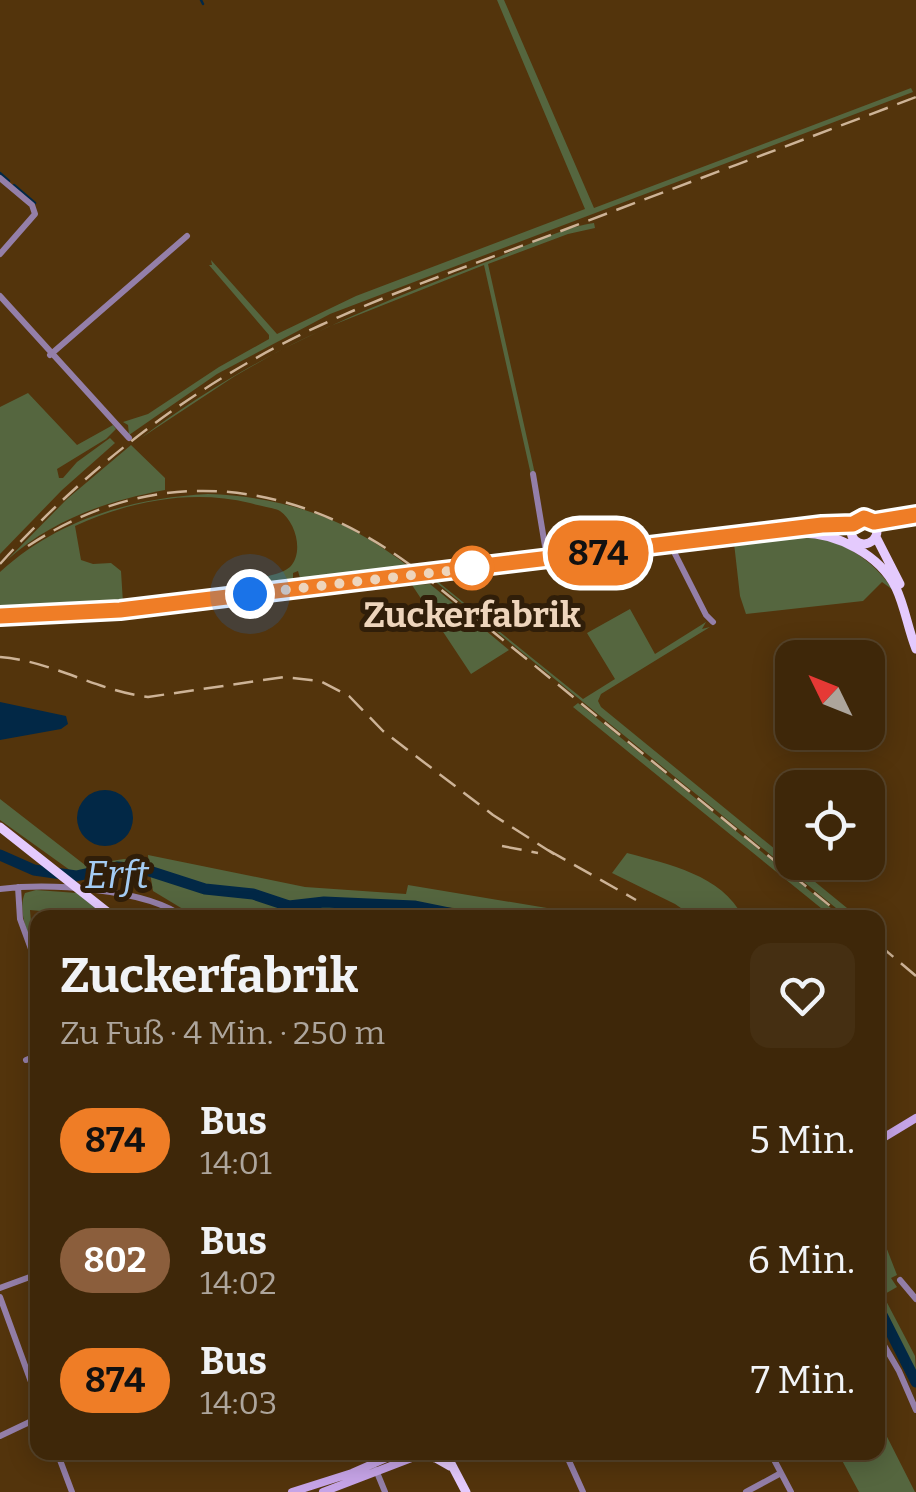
<!DOCTYPE html>
<html lang="de">
<meta charset="utf-8">
<style>
:root{--surface:#3e2709;--page:#452f12;--text:#f1f3f6;--muted:#ada59c;--line:#57442a}
body{margin:0;font-family:Bitter,serif;background:var(--page);color:var(--text);height:100vh;display:flex;flex-direction:column;font-size:38px;white-space:nowrap}
*{box-sizing:border-box;margin:0}
p{font-size:32px;color:var(--muted)}
.icon{flex:none;width:55px;height:55px;fill:none;stroke:currentColor;stroke-width:2;stroke-linecap:round;stroke-linejoin:round}
.map{position:relative;flex:1;overflow:hidden}
.sheet{position:absolute;left:30px;top:910px;width:855px;height:550px;display:flex;flex-direction:column;background:var(--surface);border-radius:20px;box-shadow:0 5px 25px #0003,0 0 0 2px var(--line)}
.sheet>*{flex:none}
.badge{padding:0 20px;border-radius:32px;font-size:35px;line-height:65px}
.needle{width:65px;rotate:313deg}
.buttons{position:absolute;left:775px;top:640px;display:grid;gap:20px}
.buttons a{display:grid;place-items:center;width:110px;height:110px;border-radius:20px;background:var(--surface);box-shadow:0 5px 25px #0003,0 0 0 2px var(--line);font-size:50px}
.you{position:absolute;width:50px;height:50px;margin:-25px;border:8px solid #fff;border-radius:50%;background:#1a73e8;box-shadow:0 0 0 15px #1a73e833}
.map>.badge{position:absolute;translate:-50% -50%;box-shadow:0 0 0 5px #fff}
.round{display:grid;place-items:center;flex:none;width:105px;height:105px;border-radius:20px;background:var(--page)}
.head{display:flex;align-items:center;justify-content:space-between;height:170px;padding:0 30px}
h1{font-size:48px;font-weight:700;line-height:75px}
ul{padding:0;list-style:none}
li{display:flex;align-items:center;gap:30px;height:120px;padding:0 30px}
li div{flex:1}
li b{display:block;font-size:38px}
li em{font-style:normal}
li .badge{min-width:110px;font-weight:700;text-align:center}
.map>svg:first-child{display:block}
</style>
<div class="map">
<svg width="916" height="1492" viewBox="0 0 916 1492">
<rect width="100%" height="100%" fill="#53340c"/>
<path fill="#55663f" d="M497 0H504L594 208 911 88 913 92 330 314 217 374 129 435 128 425 123 422 148 414 219 367 269 339V335L209 265H212L211 260 277 334 356 296 585 209Z
M594 223 595 228 568 234 488 264 535 474 531 475 484 265 328 327 277 352 235 376 141 438C253 354 356 312 486 262 518 250 562 227 594 223Z
M28 393 77 445 113 425 116 429 106 439 57 469 59 478H63L77 462 110 438 115 443 62 490 0 554V407Z
M131 445 165 478V490C106 501 52 520 7 560L67 499Z
M208 494C290 497 350 520 413 570L302 585 298 571 293 573V586L264 588 261 578C270 575 282 574 290 567 304 553 296 522 280 511 272 507 259 506 250 503 191 489 130 501 75 526L81 560 93 564 111 563 121 571 123 603 0 613V572C58 519 132 498 208 494Z
M803 536C841 539 872 558 893 590L882 582 863 601 746 614 740 596 734 543Z
M432 579 437 581 583 699 615 679 587 633 630 609 655 654 706 622 702 629 710 627 601 694 598 701 601 707 858 917H847Z
M430 584 509 650 471 674 412 585Z
M578 703 842 917H832L573 707Z
M0 799 85 865 124 859 144 861 145 867 114 865 74 873 0 820Z
M627 853C668 864 722 875 743 917H694L675 904 612 873Z
M148 855 305 887 406 894 408 885 547 908 571 917H478L465 909 411 904 325 900 286 902 253 891 216 889 149 868Z
M150 873 168 882 210 893 253 897 286 908 340 905 454 913 466 917H196L153 891Z
M36 890 77 893 108 917 30 910 33 946C26 931 18 908 25 893Z
M878 1226 897 1275 891 1278 897 1287 883 1295 915 1356 916 1372 888 1316 878 1303Z
M878 1419 915 1492H859L838 1453 878 1452Z"/>
<path fill="#022846" d="M0 702 66 716 68 724 61 729 0 740Z
M77 818a28 28 0 1 1 56 0a28 28 0 1 1-56 0Z"/>
<g fill="none" stroke-linecap="round" stroke-linejoin="round">
<path stroke="#022846" stroke-width="2.5" d="M201 0 203 4
M0 173 9 181
M14 185 35 203"/>
<path stroke="#022846" stroke-width="11" d="M0 855 34 870 76 876 117 867 143 869 205 889 253 894 289 906 324 902 414 906 473 918
M878 1307 916 1382"/>
<path stroke="#947fa9" stroke-width="6" d="M0 178 32 205 35 214 0 254
M0 296 129 438
M50 355 187 236
M533 474 547 558
M670 544 706 615 713 622
M18 887 20 919 38 968
M0 889C48 883 146 888 185 918
M26 1060 38 1055
M900 1280 916 1299
M0 1288 38 1274
M0 1297 38 1401
M878 1335 899 1371 916 1410
M0 1436 38 1418
M57 1452 72 1492
M565 1452 583 1492
M770 1452 791 1492
M376 1470 385 1492
M746 1492 781 1473"/>
<path stroke="#c6a4e7" stroke-width="8" d="M878 1141 916 1118
M292 1492 352 1473 400 1452
M323 1492 422 1454"/>
<path stroke="#e4cafd" stroke-width="9" d="M851 531a13 13 0 1 1 26 0a13 13 0 1 1-26 0Z
M874 522 916 515
M802 533C837 533 880 555 896 588 905 607 908 629 916 649
M876 537 900 584
M0 616 142 607 822 525 853 524
M0 827 115 918
M445 1452 466 1492
M420 1455 436 1458 450 1466"/>
<path stroke="#cdb397" stroke-width="2.5" stroke-dasharray="20 10" stroke-linecap="butt" d="M28 546C160 459 303 480 422 574L845 918
M0 564C90 464 199 381 321 325 399 289 481 262 561 231 679 186 798 142 916 97
M0 657C52 661 97 691 148 697L284 677 320 681 349 696 383 731 493 815 557 856
M502 846 538 853
M548 850 636 900
M878 944 916 976"/>
</g>
<g fill="none" stroke-linecap="round" stroke-linejoin="round">
<g stroke="#fff" stroke-width="22">
<path id="line" d="M0 616 120 610 822 525 853 524 864 518 874 522 916 515"/>
</g>
<use href="#line" stroke="#ef7d26" stroke-width="15"/>
<path stroke="#eed5bc" stroke-width="10" stroke-dasharray="0 18" d="M250 594 474 568H472"/>
</g>
<circle fill="#fff" stroke="#ef7d26" stroke-width="5" cx="472" cy="568" r="20"/>
<g text-anchor="middle" dominant-baseline="central" stroke-width="10" stroke-linejoin="round" paint-order="stroke">
<g font-size="35" font-weight="bold" fill="#eed5bc" stroke="#301e09">
<text x="472" y="615">Zuckerfabrik</text>
</g>
<g font-size="38" font-style="italic" fill="#a4ccf3" stroke="#301e09">
<text x="117" y="875">Erft</text>
</g>
</g>
</svg>
<div class="buttons">
<a><svg class="needle" viewBox="-14 -14 28 28"><path d="M0-13l5 13h-10z" fill="#e53935"/><path d="M0 13l5-13h-10z" fill="#ada59c"/></svg></a>
<a><svg class="icon" aria-label="locate" viewBox="0 0 24 24"><circle cx="12" cy="12" r="6"/><path d="M12 2v4M12 18v4M2 12h4M18 12h4"/></svg></a>
</div>
<div class="you" style="left:250px;top:594px"></div>
<b class="badge" style="left:598px;top:553px;background:#ef7d26;color:#111">874</b>
<section class="sheet">
<div class="head"><div><h1>Zuckerfabrik</h1><p>Zu Fuß · 4 Min. · 250 m</p></div><a class="round"><svg class="icon" aria-label="heart" viewBox="0 0 24 24"><path d="M12 20l-8-8c-3-5 5-10 8-4 3-6 11-1 8 4z"/></svg></a></div>
<ul>
<li><span class="badge" style="background:#ef7d26;color:#111">874</span><div><b>Bus</b><p>14:01</p></div><em>5 Min.</em></li>
<li><span class="badge" style="background:#8b5e3c;color:#fff">802</span><div><b>Bus</b><p>14:02</p></div><em>6 Min.</em></li>
<li><span class="badge" style="background:#ef7d26;color:#111">874</span><div><b>Bus</b><p>14:03</p></div><em>7 Min.</em></li>
</ul>
</section>
</div>
